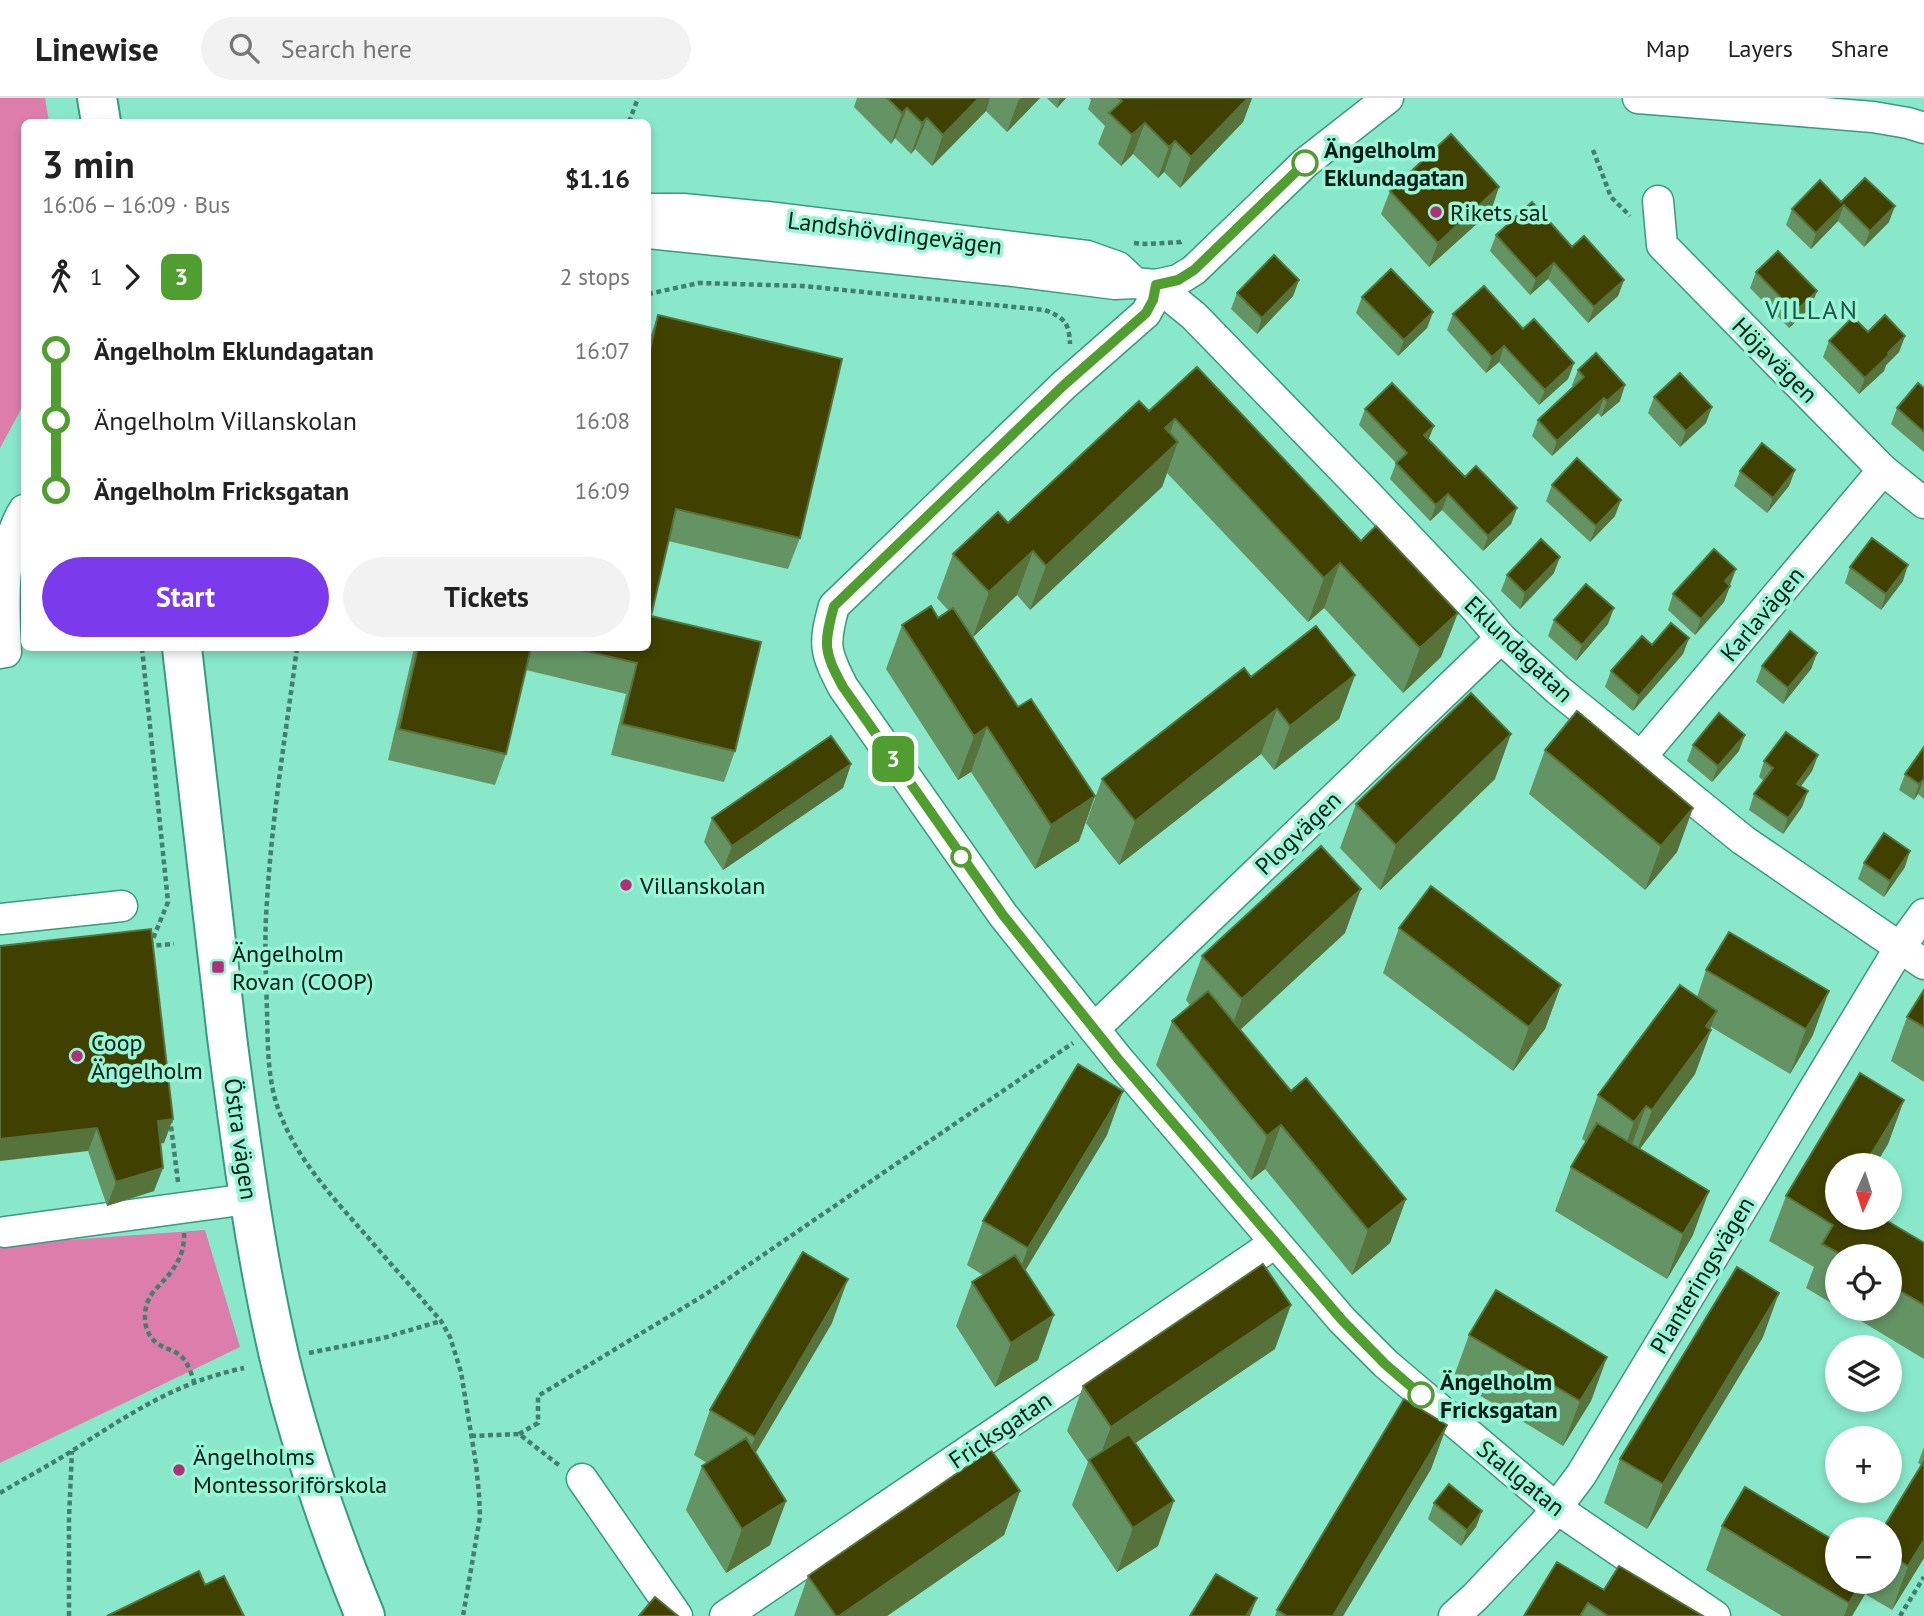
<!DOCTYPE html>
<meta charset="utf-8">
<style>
:root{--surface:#fff;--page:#f2f2f2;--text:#222;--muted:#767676;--line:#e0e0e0;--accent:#7c3aed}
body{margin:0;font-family:"PT Sans",sans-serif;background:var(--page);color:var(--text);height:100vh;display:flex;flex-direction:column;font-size:26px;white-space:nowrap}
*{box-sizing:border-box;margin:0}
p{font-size:23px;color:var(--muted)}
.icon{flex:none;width:38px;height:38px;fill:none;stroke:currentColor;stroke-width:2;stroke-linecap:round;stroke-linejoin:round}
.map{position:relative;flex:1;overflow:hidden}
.panel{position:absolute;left:21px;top:21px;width:630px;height:532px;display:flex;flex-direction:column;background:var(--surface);border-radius:10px;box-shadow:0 4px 10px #0003}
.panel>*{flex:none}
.badge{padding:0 14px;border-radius:10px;font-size:24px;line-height:46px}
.needle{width:46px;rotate:183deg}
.controls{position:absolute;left:1825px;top:1055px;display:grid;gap:14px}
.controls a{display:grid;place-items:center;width:77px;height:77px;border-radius:50%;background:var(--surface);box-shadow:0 4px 10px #0003;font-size:35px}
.map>.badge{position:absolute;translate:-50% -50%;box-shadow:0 0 0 4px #fff}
.legs{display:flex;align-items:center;gap:10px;height:77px;padding:0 21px;font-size:23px}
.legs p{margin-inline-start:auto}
.overview{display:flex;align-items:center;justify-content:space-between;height:119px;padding:0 21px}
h1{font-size:38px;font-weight:600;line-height:52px}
.cta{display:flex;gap:14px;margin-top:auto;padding:14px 21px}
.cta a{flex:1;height:80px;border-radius:42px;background:var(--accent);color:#fff;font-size:28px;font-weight:600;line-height:80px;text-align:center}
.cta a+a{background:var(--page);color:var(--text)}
ul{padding:0 21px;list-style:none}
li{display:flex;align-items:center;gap:24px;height:70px;font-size:26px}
li i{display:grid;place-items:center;width:10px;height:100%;margin:0 9px;background:currentColor}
li i::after{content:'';width:18px;height:18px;margin:-9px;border:5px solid;border-radius:50%;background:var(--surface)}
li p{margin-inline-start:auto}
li:first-child i{background:linear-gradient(#0000 50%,currentColor 0)}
li:last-child i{background:linear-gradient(currentColor 50%,#0000 0)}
header{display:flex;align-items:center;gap:42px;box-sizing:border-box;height:98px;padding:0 35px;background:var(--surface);border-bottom:2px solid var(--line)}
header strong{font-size:33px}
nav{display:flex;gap:38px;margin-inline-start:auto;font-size:24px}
.search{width:490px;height:63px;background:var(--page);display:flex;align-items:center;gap:18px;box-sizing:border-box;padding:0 24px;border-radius:38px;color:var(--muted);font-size:26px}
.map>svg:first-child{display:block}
</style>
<header>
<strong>Linewise</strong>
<div class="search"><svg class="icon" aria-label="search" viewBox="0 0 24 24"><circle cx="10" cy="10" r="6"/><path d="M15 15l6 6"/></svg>Search here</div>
<nav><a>Map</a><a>Layers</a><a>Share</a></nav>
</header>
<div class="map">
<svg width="1924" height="1518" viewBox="0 0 1924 1518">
<rect width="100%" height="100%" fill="#89e8c9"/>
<path fill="#dd7dac" d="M0 0H45L49 24H24V306L0 350Z
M205 1132 240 1249 0 1365V1147Z"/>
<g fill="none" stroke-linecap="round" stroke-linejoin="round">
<g stroke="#379b7e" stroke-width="33">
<path id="minor" d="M1638 0 1873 19 1908 25 1924 30
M1658 103 1662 147 1883 372 1924 405
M648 111H683L767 119 1087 158 1118 169 1134 184
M648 135 1014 173 1115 186 1134 185 1156 187 1178 182 1194 172 1305 65 1388 0
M1156 187 1153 202 1146 215 1064 287 834 508C823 547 825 554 843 589L1003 817 1119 962 1342 1222 1386 1266 1556 1410 1715 1518
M1156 187 1194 218 1364 393 1478 513 1501 540 1558 592 1743 742 1924 866
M0 555 6 554C4 510 0 450 24 412
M1640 660 1883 372
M0 821 122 808
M1094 931 1501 540
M5 1134 248 1101
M582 1381 677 1518
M725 1518 1275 1145
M1454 1518 1475 1499 1545 1425 1581 1377 1900 849 1924 816"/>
</g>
<g stroke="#379b7e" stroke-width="42">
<path id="major" d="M97 0 101 24
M182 550C197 679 211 809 227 939 241 1047 255 1155 280 1262 301 1349 331 1435 365 1518"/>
</g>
<path stroke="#437f6c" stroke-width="4.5" stroke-dasharray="5 3.5" stroke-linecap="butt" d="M629 24 638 0
M1593 52 1611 99 1630 118
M1134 145 1145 146 1181 144 1184 142
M648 196 699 185 803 188 1045 212C1065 220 1069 225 1070 246
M142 550 168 804 150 848
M297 550C286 634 272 718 267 803 264 840 266 877 267 914 268 951 267 988 283 1023 301 1065 334 1101 364 1135 389 1164 415 1193 441 1223L450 1239 461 1274 476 1366 479 1396 480 1419 463 1518
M148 848 174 846
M170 1020 178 1084
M184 1135C185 1160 172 1174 155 1192 142 1206 140 1233 158 1246 165 1251 175 1252 182 1259 188 1265 191 1275 194 1283
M309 1255 383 1240 441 1223
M519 1336 538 1325V1298L706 1196 1073 945
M471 1338 519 1336 560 1368
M0 1395C25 1380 50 1367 75 1351 131 1315 177 1284 244 1270
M69 1518V1419L72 1353
M1900 1518 1924 1479"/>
<use href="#minor" stroke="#fff" stroke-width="30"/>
<use href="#major" stroke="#fff" stroke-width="38"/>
</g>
<path fill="#649464" d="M857 0H1040L1007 34 986 13 932 68 915 51 911 56 895 40 891 46 854 9Z
M1047 0H1066L1057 10Z
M1089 0H1252L1243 24 1180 90 1164 74 1158 80 1133 56 1121 68 1098 46 1105 28 1088 11 1091 2Z
M1390 93 1491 113 1429 169 1381 116Z
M1841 104 1889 124 1864 149 1838 123 1811 151 1786 127 1792 111Z
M1496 137 1572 149 1624 182 1618 198 1588 225 1548 181 1530 197 1490 153Z
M1756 174 1811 209 1789 230 1750 190Z
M1299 182 1293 198 1257 236 1231 211 1237 195Z
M1362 199 1433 214 1427 230 1398 258 1356 215Z
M1453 216 1523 231 1574 265 1568 281 1539 307 1499 264 1486 275 1447 232Z
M658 217 800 440 788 471 668 443 651 518 735 653 724 684 611 657 626 596 526 572 506 656 495 687 388 662 414 550H648V245Z
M1868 234 1905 238 1899 254 1886 267 1884 273 1859 296 1823 259 1829 243Z
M1197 269 1441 559 1403 595 1324 510 1308 524 1167 375 1162 389 1030 512 1017 497 973 539 1018 609 1095 698 1079 743 1035 771 971 674 958 682 886 571 902 527 938 520 949 513 937 500 953 456 1008 425 1149 313Z
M1578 272 1620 303 1601 319 1598 315 1552 358 1532 338 1538 322 1573 289 1572 287Z
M1924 290V354L1891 326 1897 310Z
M1654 299 1706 325 1680 349 1648 315Z
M1365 311 1429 342 1465 379 1517 410 1511 426 1483 453 1442 412 1430 423 1390 381 1396 365 1359 327Z
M1795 372 1789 388 1767 415 1734 388 1740 373Z
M1552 387 1615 418 1590 444 1546 403Z
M1850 469 1903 483 1881 512 1845 485Z
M1736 471 1724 504 1695 537 1668 512 1673 496Z
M1554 475 1520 511 1501 493 1507 477Z
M1554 522 1608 526 1576 563 1548 538Z
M1689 540 1683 556 1633 613 1605 589 1611 573 1652 547Z
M1817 555 1811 571 1783 606 1756 584 1762 568Z
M1355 577 1339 621 1274 672 1261 656 1119 767 1086 725 1102 681 1251 579Z
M1693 647 1739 653 1712 684 1687 663Z
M1924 649V701L1918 696 1914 702 1899 692 1905 676Z
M1545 652 1693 710 1677 754 1645 792 1529 696Z
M1818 657 1812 673 1801 688 1808 693 1802 709 1783 736 1749 712 1754 696 1764 683 1759 679 1764 663Z
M851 666 843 690 723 772 704 744 712 720Z
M1495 681 1380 792 1340 750 1356 706Z
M1864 765 1905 769 1884 799 1858 781Z
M1399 830 1561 887 1545 931 1513 973 1383 875Z
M1729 834 1813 937 1790 976 1711 929 1710 931 1711 932 1695 976 1640 1051 1693 1137 1667 1181 1555 1113 1571 1069 1586 1044 1582 1041 1598 997 1697 899 1706 872Z
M1345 835 1240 932 1291 993 1406 1101 1390 1145 1352 1177 1265 1071 1251 1082 1156 967 1172 923 1190 907 1186 902 1202 858Z
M0 848 164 1045H160L154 1093 107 1108 88 1053Z
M1924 892V984L1891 963 1907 919Z
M1904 1002 1888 1046 1838 1120 1924 1145V1261L1841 1211H1890V1158H1838V1209L1806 1190 1814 1169 1769 1143 1786 1098Z
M1107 1037 1025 1173 1038 1262 995 1289 956 1228 972 1184 983 1177 967 1167 983 1123Z
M832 1225 755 1355 786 1403 770 1447 726 1475 686 1412 702 1368 707 1365 694 1357 710 1312Z
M1469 1237 1607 1259 1591 1303 1563 1348 1453 1281Z
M1763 1239 1647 1431 1604 1405 1620 1361Z
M1275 1251 1135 1345 1158 1448 1117 1474 1072 1407 1088 1364 1067 1333 1083 1288Z
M1447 1327 1431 1371 1343 1518H1275L1277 1512Z
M1924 1349V1460L1892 1512 1865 1496 1852 1518H1782L1706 1472 1722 1428 1838 1484H1890V1432L1922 1367 1918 1365Z
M1020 1393 1004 1437 887 1518H794L808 1478Z
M1434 1405 1482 1413 1476 1429 1461 1448 1428 1421Z
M1604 1492 1703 1518H1524Z"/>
<path fill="#56733c" d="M979 0H990L986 13 932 68 943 37Z
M1021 0H1040L1007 34 1018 3Z
M1060 0H1066L1057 10Z
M1248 0H1252L1243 24 1180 90 1191 59Z
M907 10 895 40 891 46 902 15Z
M927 20 915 51 911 56 922 25Z
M1145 25 1133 56 1121 68 1132 37Z
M1175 43 1164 74 1158 80 1169 49Z
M1499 89 1491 113 1429 169 1438 145Z
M1844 107 1838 123 1811 151 1816 135Z
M1895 108 1889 124 1864 149 1870 133Z
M1554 165 1548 181 1530 197 1536 181Z
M1299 182 1293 198 1257 236 1262 220Z
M1624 182 1618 198 1588 225 1594 209Z
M1817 193 1811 209 1789 230 1795 214Z
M1433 214 1427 230 1398 258 1404 242Z
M1905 238 1899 254 1886 267 1884 273 1859 296 1865 280 1888 255Z
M1504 248 1499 264 1486 275 1492 259Z
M1574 265 1568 281 1539 307 1545 292Z
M1625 287 1620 303 1601 319 1607 303Z
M1604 300 1598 315 1552 358 1557 343Z
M1712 309 1706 325 1680 349 1686 333Z
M1175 321 1161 361 1178 344 1162 389 1030 512 1046 468 1165 330Z
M1434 328 1428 343 1424 337Z
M1795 372 1789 388 1767 415 1773 400Z
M1448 396 1442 412 1430 423 1436 407Z
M1621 402 1615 418 1590 444 1596 428Z
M1517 410 1511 426 1483 453 1488 438Z
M1033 453 1017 497 973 539 989 494Z
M1560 459 1554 475 1520 511 1525 495Z
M1340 465 1324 510 1308 524 1324 480Z
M1908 467 1903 483 1881 512 1886 496Z
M1736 471 1730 486 1719 499 1725 483Z
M1730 488 1724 504 1695 537 1701 521Z
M1614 510 1608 526 1576 563 1582 547Z
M1458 515 1441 559 1403 595 1420 550Z
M1689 540 1683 556 1633 613 1639 598Z
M1817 555 1811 571 1783 606 1788 590Z
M1355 577 1339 621 1274 672 1290 628Z
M1277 611 1261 656 1119 767 1135 723Z
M987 629 971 674 958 682 974 638Z
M1511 636 1495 681 1380 792 1396 747Z
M1745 637 1739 653 1712 684 1718 668Z
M1818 657 1812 673 1791 702 1797 686Z
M851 666 843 690 723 772 732 748Z
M1924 680 1918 696 1914 702 1919 686Z
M1808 693 1802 709 1783 736 1788 720Z
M1095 698 1079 743 1035 771 1051 727Z
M1693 710 1677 754 1645 792 1661 748Z
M1910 753 1905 769 1884 799 1890 783Z
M1361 791 1345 835 1226 945 1242 901Z
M1561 887 1545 931 1513 973 1529 929Z
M1829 893 1813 937 1790 976 1806 931Z
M1717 913 1708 936 1711 932 1695 976 1636 1056 1652 1012 1706 928Z
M1123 993 1107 1037 1012 1194 1028 1150Z
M1904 1002 1888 1046 1875 1068H1864Z
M1646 1008 1630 1052 1618 1068 1634 1024Z
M173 1021 164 1045 149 1047 158 1023Z
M1281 1027 1265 1071 1251 1082 1267 1038Z
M97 1030 88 1053 0 1063V1041Z
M163 1070 154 1093 107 1108 116 1084Z
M1709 1093 1693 1137 1667 1181 1683 1136Z
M1406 1101 1390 1145 1352 1177 1368 1132Z
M848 1181 832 1225 739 1383 755 1339Z
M1779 1195 1763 1239 1647 1431 1663 1386Z
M1291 1207 1275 1251 1094 1373 1111 1329Z
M1054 1217 1038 1262 995 1289 1011 1245Z
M1607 1259 1591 1303 1563 1348 1580 1303Z
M1447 1327 1431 1371 1343 1518H1333Z
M1020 1393 1004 1437 887 1518H839Z
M786 1403 770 1447 726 1475 742 1431Z
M1174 1403 1158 1448 1117 1474 1133 1430Z
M1482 1413 1476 1429 1461 1448 1467 1432Z
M1924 1442V1460L1892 1512 1908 1468Z
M1862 1484H1870L1865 1496 1852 1518H1844L1849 1505Z
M1257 1500 1250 1518H1246Z"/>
<path fill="#404100" stroke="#56733c" stroke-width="2" d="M887 0H979L943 37 927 20 922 25 907 10 902 15Z
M1119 0H1248L1191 59 1175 43 1169 49 1145 25 1132 37 1109 15 1122 3Z
M1451 36 1499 89 1438 145 1390 93Z
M1865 80 1895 108 1870 133 1844 107 1816 135 1792 111 1820 82 1841 104Z
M1532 104 1572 149 1584 138 1624 182 1594 209 1554 165 1536 181 1496 137Z
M1778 153 1817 193 1795 214 1756 174Z
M1274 157 1299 182 1262 220 1237 195Z
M1391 171 1433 214 1404 242 1362 199Z
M1484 188 1523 231 1534 221 1574 265 1545 292 1504 248 1492 259 1453 216Z
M658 217 842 261 800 440 676 411 651 518 761 544 735 653 622 626 637 565 572 550H648V261Z
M1885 217 1905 238 1888 255 1889 257 1865 280 1829 243 1853 219 1868 234Z
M1596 255 1625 287 1607 303 1604 300 1557 343 1538 322 1584 279 1578 272Z
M1197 269 1361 443 1376 428 1458 515 1420 550 1340 465 1324 480 1175 321 1165 330 1178 344 1046 468 1033 453 989 494 953 456 998 414 1008 425 1139 303 1149 313Z
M1680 275 1712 309 1686 333 1654 299Z
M1392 285 1434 328 1424 337 1465 379 1476 368 1517 410 1488 438 1448 396 1436 407 1396 365 1407 355 1365 311Z
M1918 285 1924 290V334L1897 310Z
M1762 345 1795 372 1773 400 1740 373Z
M1577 360 1621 402 1596 428 1552 387Z
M1872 440 1908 467 1886 496 1850 469Z
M1541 441 1560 459 1525 495 1507 477Z
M1714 451 1736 471 1725 483 1730 488 1701 521 1673 496Z
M1586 486 1614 510 1582 547 1554 522Z
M931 508 938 520 953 510 1018 609 1031 601 1095 698 1051 727 987 629 974 638 902 527Z
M1671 525 1689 540 1639 598 1611 573 1642 538 1652 547Z
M1316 528 1355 577 1290 628 1277 611 1135 723 1102 681 1244 570 1251 579Z
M1790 533 1817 555 1788 590 1762 568Z
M418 550H531L506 656 399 631Z
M1471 595 1511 636 1396 747 1356 706Z
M1577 613 1693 710 1661 748 1545 652Z
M1719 615 1745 637 1718 668 1693 647Z
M1786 634 1818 657 1797 686 1808 693 1788 720 1754 696 1773 670 1764 663Z
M831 638 851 666 732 748 712 720Z
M1924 649V681L1919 686 1905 676Z
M1884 735 1910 753 1890 783 1864 765Z
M1321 748 1361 791 1242 901 1202 858Z
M1431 788 1561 887 1529 929 1399 830Z
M151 831 173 1021 158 1023 163 1070 116 1084 97 1030 0 1041V848Z
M1729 834 1829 893 1806 931 1706 872Z
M1680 887 1717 913 1706 928 1711 932 1652 1012 1646 1008 1634 1024 1598 997Z
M1924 892V929L1907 919Z
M1208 893 1291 993 1306 980 1406 1101 1368 1132 1281 1027 1267 1038 1172 923Z
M1078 966 1123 993 1028 1150 983 1123Z
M1860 975 1904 1002 1864 1068H1838V1120H1882L1924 1145V1207L1890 1187V1158H1844L1822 1146 1833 1127 1786 1098Z
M1597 1025 1709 1093 1683 1136 1571 1069Z
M803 1154 848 1181 755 1339 710 1312Z
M1015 1157 1054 1217 1011 1245 972 1184Z
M1263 1166 1291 1207 1111 1329 1083 1288Z
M1737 1169 1779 1195 1663 1386 1620 1361Z
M1496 1192 1607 1259 1580 1303 1469 1237Z
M1404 1301 1447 1327 1333 1518H1287L1277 1512Z
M1129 1336 1174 1403 1133 1430 1089 1362Z
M746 1340 786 1403 742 1431 702 1368Z
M991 1352 1020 1393 839 1518H836L808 1478Z
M1924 1363V1442L1908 1468 1890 1457V1432H1882Z
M1449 1386 1482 1413 1467 1432 1434 1405Z
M1745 1389 1838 1445V1484H1862L1849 1505 1722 1428Z
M1557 1464 1604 1492 1619 1468 1703 1518H1608L1588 1505 1580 1518H1524Z
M199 1473 205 1487 224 1478 244 1518H107Z
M1216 1476 1257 1500 1246 1518H1190Z
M655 1499 678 1518H639Z"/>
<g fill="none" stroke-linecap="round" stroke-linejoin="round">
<g stroke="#fff" stroke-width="16">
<path id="line-1" d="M1305 65 1194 172 1178 182 1156 187 1153 202 1146 215 1064 287 834 508C823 547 824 554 843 589L1003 817 1119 962 1342 1222 1385 1266 1421 1297"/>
</g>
<use href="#line-1" stroke="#509e2f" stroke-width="10"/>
</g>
<g fill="#fff" stroke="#509e2f" stroke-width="3.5">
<circle cx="1305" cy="65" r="12"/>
<circle cx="961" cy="759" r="9"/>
<circle cx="1421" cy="1297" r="12"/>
</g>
<g fill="#b12e78" stroke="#96f6d6" stroke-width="2.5">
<circle cx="1436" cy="114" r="7"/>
<circle cx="626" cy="787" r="7"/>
<rect x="211" y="862" width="14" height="14" rx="3.5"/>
<circle cx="77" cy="958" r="7"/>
<circle cx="179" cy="1372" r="7"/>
</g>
<g text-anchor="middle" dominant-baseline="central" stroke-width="7" stroke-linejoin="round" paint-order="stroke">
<g font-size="24" font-weight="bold" fill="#001c14" stroke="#96f6d6" text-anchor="start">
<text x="1324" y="51">Ängelholm<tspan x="1324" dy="28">Eklundagatan</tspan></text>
<text x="1440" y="1283">Ängelholm<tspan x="1440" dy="28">Fricksgatan</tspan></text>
</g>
<g font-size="24" fill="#001c14" stroke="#96f6d6" text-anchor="start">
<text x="1450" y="114">Rikets sal</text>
<text x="640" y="787">Villanskolan</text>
<text x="232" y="855">Ängelholm<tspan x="232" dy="28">Rovan (COOP)</tspan></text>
<text x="91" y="944">Coop<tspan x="91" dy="28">Ängelholm</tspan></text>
<text x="193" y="1358">Ängelholms<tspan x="193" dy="28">Montessoriförskola</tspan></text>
</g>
<g font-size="24" fill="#001c14" stroke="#96f6d6">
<text transform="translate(895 135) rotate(7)">Landshövdingevägen</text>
<text transform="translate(1775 262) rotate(45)">Höjavägen</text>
<text transform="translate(1762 516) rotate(-50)">Karlavägen</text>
<text transform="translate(1519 551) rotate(44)">Eklundagatan</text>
<text transform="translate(1298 735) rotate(-44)">Plogvägen</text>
<text transform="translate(241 1041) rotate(82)">Östra vägen</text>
<text transform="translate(1702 1177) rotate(-59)">Planteringsvägen</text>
<text transform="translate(1000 1332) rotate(-34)">Fricksgatan</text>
<text transform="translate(1521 1380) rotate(39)">Stallgatan</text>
</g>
<g font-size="26" letter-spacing="2" fill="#205444" stroke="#96f6d6">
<text x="1812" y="211">VILLAN</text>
</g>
</g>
</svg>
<div class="controls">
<a><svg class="needle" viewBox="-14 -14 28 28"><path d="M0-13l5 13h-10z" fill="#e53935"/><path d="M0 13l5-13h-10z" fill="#767676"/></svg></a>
<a><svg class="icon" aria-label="locate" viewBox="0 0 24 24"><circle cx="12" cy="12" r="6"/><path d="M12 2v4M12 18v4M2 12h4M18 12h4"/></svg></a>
<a><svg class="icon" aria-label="layers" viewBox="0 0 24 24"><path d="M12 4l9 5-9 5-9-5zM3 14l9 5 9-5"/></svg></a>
<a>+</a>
<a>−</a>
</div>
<b class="badge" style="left:893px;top:661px;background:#509e2f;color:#fff">3</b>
<section class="panel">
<div class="overview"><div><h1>3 min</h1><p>16:06 – 16:09 · Bus</p></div><b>$1.16</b></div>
<div class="legs"><svg class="icon" aria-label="walk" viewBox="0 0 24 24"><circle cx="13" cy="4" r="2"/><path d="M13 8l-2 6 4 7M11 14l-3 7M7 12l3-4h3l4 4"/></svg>1<svg class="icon" aria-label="forward" viewBox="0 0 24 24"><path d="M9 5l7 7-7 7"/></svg><b class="badge" style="background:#509e2f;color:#fff">3</b><p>2 stops</p></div>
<ul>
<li><i style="color:#509e2f"></i><b>Ängelholm Eklundagatan</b><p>16:07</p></li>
<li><i style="color:#509e2f"></i><span>Ängelholm Villanskolan</span><p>16:08</p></li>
<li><i style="color:#509e2f"></i><b>Ängelholm Fricksgatan</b><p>16:09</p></li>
</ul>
<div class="cta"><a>Start</a><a>Tickets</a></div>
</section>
</div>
